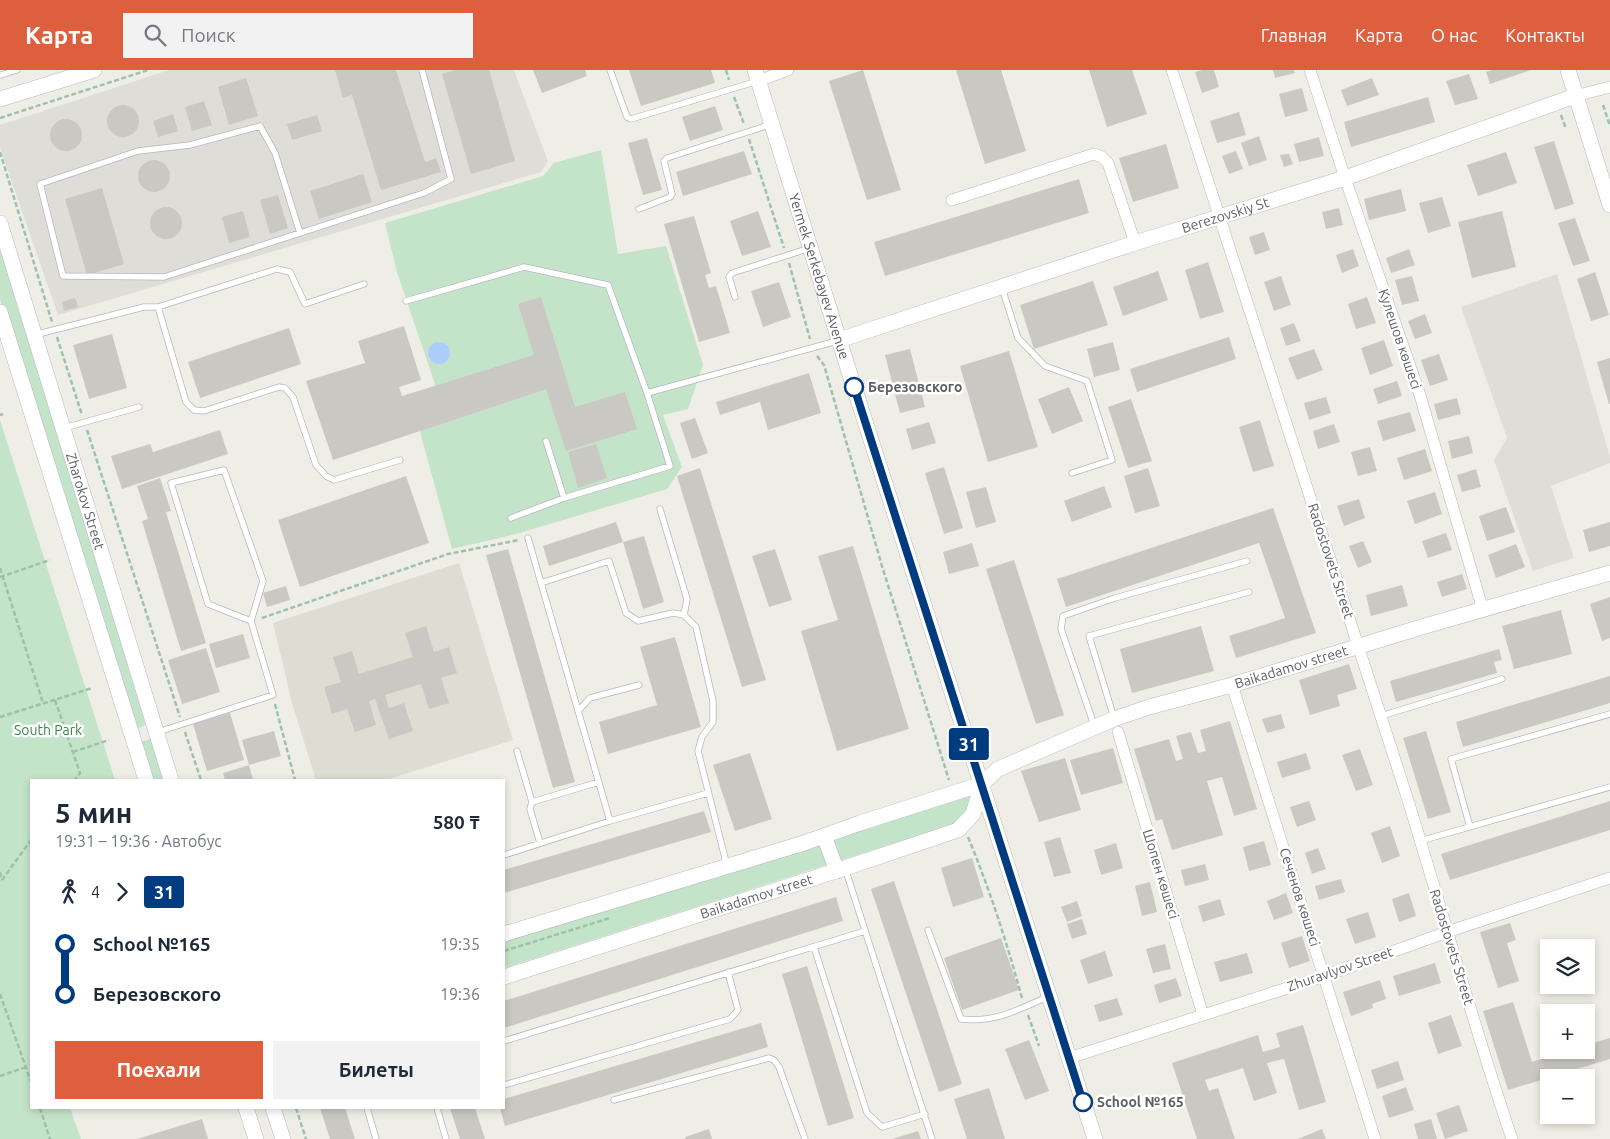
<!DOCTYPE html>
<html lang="ru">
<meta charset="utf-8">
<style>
:root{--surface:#fff;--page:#f2f2f3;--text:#1f2937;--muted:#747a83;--accent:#dd5f3e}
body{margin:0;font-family:Ubuntu,sans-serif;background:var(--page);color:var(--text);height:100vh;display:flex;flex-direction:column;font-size:19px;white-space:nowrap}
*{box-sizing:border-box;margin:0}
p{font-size:16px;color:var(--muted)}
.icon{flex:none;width:28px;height:28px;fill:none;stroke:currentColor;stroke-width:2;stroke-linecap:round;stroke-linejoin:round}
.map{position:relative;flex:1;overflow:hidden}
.drawer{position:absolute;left:30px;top:709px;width:475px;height:330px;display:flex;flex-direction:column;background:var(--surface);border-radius:0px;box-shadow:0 2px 8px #0003}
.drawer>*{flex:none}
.badge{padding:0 10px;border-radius:4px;font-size:18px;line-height:32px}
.tools{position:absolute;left:1540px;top:869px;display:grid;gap:10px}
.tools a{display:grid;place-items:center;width:55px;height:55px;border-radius:0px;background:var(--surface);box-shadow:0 2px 8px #0003;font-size:25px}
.map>.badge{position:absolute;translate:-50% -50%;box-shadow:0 0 0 2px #fff}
.legs{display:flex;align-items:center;gap:8px;height:55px;padding:0 25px;font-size:16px}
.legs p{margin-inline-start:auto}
.overview{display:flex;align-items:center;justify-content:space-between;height:85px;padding:0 25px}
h1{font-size:28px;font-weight:700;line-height:38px}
.cta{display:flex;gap:10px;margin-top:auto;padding:10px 25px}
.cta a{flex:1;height:58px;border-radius:0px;background:var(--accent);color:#fff;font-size:20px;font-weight:700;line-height:58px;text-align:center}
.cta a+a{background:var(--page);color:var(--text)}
ul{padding:0 25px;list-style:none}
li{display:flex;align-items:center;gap:18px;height:50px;font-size:19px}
li i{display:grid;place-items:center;width:8px;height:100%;margin:0 6px;background:currentColor}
li i::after{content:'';width:12px;height:12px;margin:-6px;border:4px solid;border-radius:50%;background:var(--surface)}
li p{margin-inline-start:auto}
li:first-child i{background:linear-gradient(#0000 50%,currentColor 0)}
li:last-child i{background:linear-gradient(currentColor 50%,#0000 0)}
header{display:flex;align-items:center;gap:30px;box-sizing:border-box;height:70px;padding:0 25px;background:var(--accent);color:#fff}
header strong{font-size:24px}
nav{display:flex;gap:28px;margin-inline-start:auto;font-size:18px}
.search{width:350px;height:45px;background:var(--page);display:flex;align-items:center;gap:12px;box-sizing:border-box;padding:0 18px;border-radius:0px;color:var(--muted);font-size:19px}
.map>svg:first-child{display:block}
</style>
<header>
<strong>Карта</strong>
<div class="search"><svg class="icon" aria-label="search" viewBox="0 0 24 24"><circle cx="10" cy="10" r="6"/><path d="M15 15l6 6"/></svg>Поиск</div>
<nav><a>Главная</a><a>Карта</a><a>О нас</a><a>Контакты</a></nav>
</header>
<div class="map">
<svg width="1610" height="1069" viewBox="0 0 1610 1069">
<rect width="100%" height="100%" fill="#efeee6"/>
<path fill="#deddd8" d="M169 0H514L548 91 541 102 58 245 0 78V55Z
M1557 204 1610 387V393L1551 416 1574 488 1533 501 1494 390 1507 368 1461 237Z"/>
<path fill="#deddd4" d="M459 493 513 670 386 710H316L292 633 273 553Z"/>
<path fill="#c4e4c9" d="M601 80 618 184 666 176 703 295 688 339 663 345 682 397 667 419 516 464 452 479 419 358 446 347 397 202 385 153 543 106 554 93Z
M0 179 143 645 145 655 138 659 134 656 0 229Z
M0 350 115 710H31V1038H70L81 1069H0Z
M153 668 166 710H152L140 672Z
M977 719 964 751 504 898V868Z"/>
<path fill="#accdf9" d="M428 283a11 11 0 1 1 22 0a11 11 0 1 1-22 0Z"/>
<path fill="#cac8c2" d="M335 0H396L425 92 436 88 441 102 381 120 352 25 343 28Z
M454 0H489L515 91 471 104 442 4Z
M533 0H585L587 6 542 23Z
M629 0H711L715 13 641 36Z
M863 0 901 120 867 130 829 11Z
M956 0H1001L1026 81 985 94Z
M1089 0H1132L1147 44 1107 57Z
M1202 0H1214L1219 17 1202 23 1195 2Z
M1273 0H1294L1295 3 1275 8Z
M1492 0H1531L1490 14 1486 2Z
M1469 4 1478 29 1455 35 1446 11Z
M246 8 258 46 229 55 218 17Z
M1372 8 1379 25 1347 36 1341 20Z
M1302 18 1308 41 1285 47 1279 24Z
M1428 27 1435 52 1351 77 1344 52Z
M204 31 212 55 192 61 185 37Z
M107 51a16 16 0 1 1 32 0a16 16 0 1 1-32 0Z
M715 36 723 60 690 71 682 47Z
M1239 42 1246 65 1217 73 1210 51Z
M173 44 178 61 158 67 153 51Z
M317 45 322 61 292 70 287 54Z
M50 65a16 16 0 1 1 32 0a16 16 0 1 1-32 0Z
M1259 66 1267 90 1249 96 1241 73Z
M1319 67 1324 86 1299 92 1294 74Z
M647 68 662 120 643 125 628 73Z
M1554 71 1574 134 1555 140 1534 77Z
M1166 74 1179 118 1133 132 1119 88Z
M744 81 752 104 683 126 676 102Z
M1236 81 1243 99 1229 104 1222 86Z
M1506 82 1517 113 1478 126 1467 95Z
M1289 84 1293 94 1284 97 1280 85Z
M138 106a16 16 0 1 1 32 0a16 16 0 1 1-32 0Z
M363 104 372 132 319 149 310 121Z
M1079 109 1089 143 885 206 874 172Z
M102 118 124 194 87 205 65 129Z
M1401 119 1406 141 1369 150 1364 129Z
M278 125 288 158 270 164 260 130Z
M1442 127 1451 156 1428 163 1419 133Z
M150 153a16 16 0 1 1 32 0a16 16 0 1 1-32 0Z
M1339 138 1343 155 1326 159 1322 142Z
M243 141 250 167 229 173 222 147Z
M758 141 771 177 742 186 730 151Z
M1502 141 1516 197 1472 208 1458 152Z
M694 146 711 203 705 205 709 218 716 216 730 263 699 272 664 154Z
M1575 148 1590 191 1573 196 1558 153Z
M1264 162 1270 180 1255 185 1249 167Z
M1353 179 1359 196 1342 203 1336 185Z
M1409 179 1415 195 1391 203 1386 188Z
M1208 192 1224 242 1200 249 1185 200Z
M1158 201 1168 230 1123 246 1113 217Z
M1595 202 1609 245 1591 251 1577 209Z
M1281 206 1291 235 1274 241 1264 212Z
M1412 206 1419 231 1402 235 1395 210Z
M1093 211 1108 255 1034 279 1020 235Z
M779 212 791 247 763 257 751 221Z
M541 227 575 337 625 322 637 359 566 381 546 319 333 390 306 311 365 293 358 271 404 256 421 310 399 317 402 326 534 285 518 234Z
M1367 227 1376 253 1356 259 1348 234Z
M75 228 78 237 64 241 62 232Z
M1425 244 1432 263 1415 269 1408 251Z
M1294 253 1301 271 1286 276 1280 258Z
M289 258 301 294 200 328 188 292Z
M112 264 127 318 89 329 73 275Z
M1229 267 1236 289 1137 322 1130 299Z
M1384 270 1393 296 1370 305 1361 278Z
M1113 272 1120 300 1094 307 1087 279Z
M910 279 925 337 900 343 885 285Z
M1314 279 1323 300 1297 310 1288 288Z
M1009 281 1038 377 988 392 960 296Z
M1439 284 1448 310 1430 316 1421 290Z
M1610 288V334H1609L1597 292Z
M809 303 821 343 768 360 760 332 720 345 716 332Z
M1397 311 1402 326 1378 334 1373 319Z
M1069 317 1083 351 1052 364 1038 329Z
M1326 327 1331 343 1309 350 1304 333Z
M1457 328 1461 344 1438 350 1434 334Z
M1131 329 1152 391 1128 398 1108 337Z
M1410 342 1416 361 1383 371 1377 351Z
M695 348 708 383 692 389 680 353Z
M1260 350 1274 396 1253 402 1239 357Z
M929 352 936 373 912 380 906 359Z
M1334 354 1340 372 1318 379 1313 361Z
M220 360 228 384 122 419 111 386 150 374 153 382Z
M1469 366 1473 383 1452 389 1448 371Z
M596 374 607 408 578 418 568 382Z
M1370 377 1377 401 1358 406 1351 382Z
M1425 379 1432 401 1404 410 1397 388Z
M944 397 963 458 944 464 925 403Z
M700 398 766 610 742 617 677 406Z
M1148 398 1160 436 1135 443 1124 406Z
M1476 399 1481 417 1462 422 1457 405Z
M406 406 429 473 300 517 278 450Z
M160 408 171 441 166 442 206 573 181 581 142 451 148 449 137 416Z
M1104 416 1112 437 1072 452 1064 431Z
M986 417 996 452 976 458 966 422Z
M1435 422 1442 444 1415 454 1407 431Z
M1359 429 1365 448 1344 456 1337 436Z
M1506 437 1515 462 1487 471 1479 446Z
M1273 438 1316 563 1236 588 1229 566 1285 548 1259 473 1066 537 1057 509Z
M616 452 623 472 549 496 543 476Z
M1610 452V476L1589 482 1583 460Z
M1446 463 1452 480 1428 488 1422 471Z
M644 466 664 532 643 539 623 472Z
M1363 471 1372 492 1358 498 1349 476Z
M972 473 979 496 949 504 943 482Z
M1516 474 1525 497 1496 508 1488 485Z
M853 476 909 659 837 681 801 561 838 550 818 486Z
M508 479 575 712 553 718 486 485Z
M775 479 792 530 769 537 752 486Z
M1014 490 1064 645 1036 654 986 499Z
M1462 504 1467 519 1442 527 1437 512Z
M1402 515 1408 536 1371 546 1366 525Z
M286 516 290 530 267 537 263 523Z
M1610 527V568L1602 571 1590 534Z
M1561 540 1572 584 1514 599 1502 556Z
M426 556 434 582 449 577 457 603 441 608 449 633 429 639 421 614 385 625 389 638 404 633 413 661 389 669 375 629 369 631 376 655 355 662 347 639 332 644 324 617 341 612 333 587 352 581 359 604 413 587 405 563Z
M1201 556 1214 601 1132 623 1120 579Z
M243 564 250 588 216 598 209 574Z
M675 567 701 657 608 684 599 652 657 635 640 577Z
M206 578 220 622 182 634 168 590Z
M1499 579 1502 590 1494 592 1497 603 1396 632 1390 611Z
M1349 594 1357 619 1337 625 1340 636 1310 645 1299 610Z
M1610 606V633L1463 677 1456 652Z
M230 643 244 690 207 701 193 654Z
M1281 644 1285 658 1267 663 1262 649Z
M1230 651 1257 739 1234 746 1222 707 1207 711 1223 765 1172 780 1162 749 1156 751 1134 679 1169 669 1176 691 1183 689 1176 666 1191 662 1198 683 1206 681 1200 660Z
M274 661 281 686 249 695 242 670Z
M1426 661 1451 742 1428 749 1403 668Z
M1113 678 1123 713 1081 725 1070 690Z
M1360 679 1373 715 1356 721 1342 685Z
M750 683 772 749 735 761 713 695Z
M1306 683 1311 699 1282 708 1277 692Z
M1065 688 1081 740 1039 752 1021 701Z
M249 695 253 710H225L223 703Z
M1309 731 1316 750 1297 757 1290 737Z
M1610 731V760L1450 810 1441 784Z
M704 741 711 762 504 823V800Z
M1390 756 1400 786 1382 793 1371 763Z
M1060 767 1071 803 1054 807 1044 772Z
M1264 771 1271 795 1249 801 1243 777Z
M1116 773 1123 798 1101 805 1094 780Z
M1318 778 1326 799 1312 804 1305 783Z
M972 788 984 827 953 837 941 798Z
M1205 794 1209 810 1185 816 1181 800Z
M1341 809 1345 822 1319 830 1315 816Z
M894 811 962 1014 939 1022 871 819Z
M1150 812 1157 842 1142 846 1135 816Z
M1286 823 1293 843 1274 850 1267 831Z
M1409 823 1416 846 1399 852 1392 829Z
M836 827 843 851 504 958V931Z
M1220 829 1225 845 1203 852 1198 836Z
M1077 831 1082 846 1067 852 1061 837Z
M1368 842 1376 867 1355 874 1346 849Z
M1082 849 1087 864 1072 869 1067 854Z
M1510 853 1516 870 1507 873 1519 911 1498 918 1480 862Z
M1302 866 1310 891 1289 898 1281 873Z
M1001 868 1019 920 962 940 944 888Z
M1165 874 1171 899 1153 903 1146 879Z
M1105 881 1113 906 1088 914 1080 890Z
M1247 883 1253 903 1220 912 1214 892Z
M1435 893 1441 913 1399 926 1393 906Z
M807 896 854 1048 828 1056 782 904Z
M1176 908 1182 926 1159 933 1154 915Z
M1380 910 1386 929 1372 934 1373 938 1351 946 1343 922Z
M1117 928 1123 945 1099 952 1094 935Z
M1513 932 1532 992 1570 980H1586V975L1610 968V989L1508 1020 1483 941Z
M1451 945 1462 976 1438 984 1428 953Z
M761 953 768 977 505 1056 500 1038H504V1029Z
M1303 955 1326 1032 1299 1040 1284 989 1267 993 1277 1023 1254 1031 1243 998 1205 1010 1209 1021 1218 1018 1235 1069H1197L1172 993 1258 965 1263 982 1280 977 1276 963Z
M1029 970 1049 1021 1025 1030 1005 979Z
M1398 991 1404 1010 1377 1019 1371 1000Z
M1406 1017 1414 1040 1389 1048 1382 1026Z
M989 1018 1005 1069H967L954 1029Z
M1459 1035 1468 1061 1445 1069 1436 1043Z
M320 1038H345L355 1069H330Z
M450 1038H475L485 1069H460Z
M202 1049 208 1069H137Z
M1431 1049 1437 1069H1418L1414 1054Z
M709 1059 712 1069H686L685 1067Z
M1322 1059 1326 1069H1298Z
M918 1061 921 1069H892Z"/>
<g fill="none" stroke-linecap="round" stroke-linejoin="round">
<g stroke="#b6b7bc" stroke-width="7">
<path id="lane" d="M610 0 627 47 631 49 758 11
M1 5 17 0
M639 139 670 127 672 124 664 91 667 88 772 54
M300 163 275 83 260 56 190 75 138 81 40 114 63 206 164 207 424 123 451 109 422 0
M1002 218 1018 268 1045 296 1087 311 1112 390 1072 403
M735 227 729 207 732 203 810 178
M406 231 524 197 608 215 647 323 837 271
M158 237 277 199 290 202 305 234 364 214
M34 265 144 237H158L186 332 194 340 204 341 279 317 285 318 293 327 316 395 326 406 334 410 400 390
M64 358 139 337
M546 371 564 428 670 396 647 323
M660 439 687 529 684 545
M511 448 564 428
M528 468 610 751
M541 513 609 491 626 543 638 551 673 543 684 545 696 557 713 631V652L702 667 698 681 727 796
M578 641 590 628 639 615
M1381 646 1502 609
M1114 648 1089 566 1249 522
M1094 655 1061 559 1063 546 1115 528 1247 491
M158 662 273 625 251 551 263 511 224 400 171 413 208 534 251 551
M517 681 532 732
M1470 757 1451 689 1610 644
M1420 771 1610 717
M540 773 530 739 532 732 599 712
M504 785 610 751 708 723
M845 798 932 1069
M928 860 961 949C994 953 1018 940 1047 927
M814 877 867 1043 882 1057 925 1044
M504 971 865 861
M504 1015 730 949 738 940 728 902
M614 1030 769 988 774 990 779 997 805 1069
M367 1038 376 1069
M437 1038 446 1069"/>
</g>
<g stroke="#b6b7bc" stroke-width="12">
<path id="street" d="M1172 0C1250 241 1329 482 1406 724 1442 839 1473 955 1512 1069
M1310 0 1345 108 1419 322 1483 540
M758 11 788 0
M1575 26 1610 17
M952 130 1094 84 1102 87 1108 93 1135 173
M1232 615 1375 1069
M1118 662 1203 945
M1069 988 1325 906 1447 862 1610 808"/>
</g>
<g stroke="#b7b9be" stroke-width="16">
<g id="secondary">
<path id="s1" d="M755 0 839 270 1095 1069"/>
<path d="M1568 0 1610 135"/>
<path d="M0 29 94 0"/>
<path id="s2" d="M0 153 171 710"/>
<path d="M0 242 146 710"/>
<path id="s3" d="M839 270 1135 173 1345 108 1575 26"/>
<path d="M824 766 837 801"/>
<path id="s4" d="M504 864 804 773 860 753 982 714 998 699 1114 649 1149 637 1232 615 1425 556 1610 503"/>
<path id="s5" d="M504 907 845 798 958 760 973 744 982 714"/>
<path d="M246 1038 256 1069"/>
<path d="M273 1038 283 1069"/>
</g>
</g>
<path stroke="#9dc2ac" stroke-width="2.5" stroke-dasharray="5 2.5" stroke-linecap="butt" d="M726 0 729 10
M734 27 744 54
M1603 35 1610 56
M1561 45 1566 59
M0 48 148 0
M749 69 784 178
M0 82 52 252
M789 193 810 269
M57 267 82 345
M817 286 824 295 882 496 949 710
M0 345 3 344
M87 360 180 647
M0 498 43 633
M0 507 50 490
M262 548 448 484 519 470
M55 630 80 703 75 710
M275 634 295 710
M0 647 92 618
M185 662 201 710
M73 682 109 670
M968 767C990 820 1007 873 1022 928
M0 802 2 810
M2 810 31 770
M504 881 610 848
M0 924 31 1012
M1028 945 1039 976
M0 1006 26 997
M40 1038 50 1069
M296 1038 306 1069"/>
<use href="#lane" stroke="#fff" stroke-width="5.5"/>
<use href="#street" stroke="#fff" stroke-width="11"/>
<use href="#secondary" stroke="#fff" stroke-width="15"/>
</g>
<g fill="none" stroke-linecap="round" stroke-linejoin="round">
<g stroke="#fff" stroke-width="11">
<path id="line-1" d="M854 317 1083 1032"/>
</g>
<use href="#line-1" stroke="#003b80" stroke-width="8"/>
</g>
<g fill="#fff" stroke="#003b80" stroke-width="2.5">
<circle cx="854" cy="317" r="9"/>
<circle cx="1083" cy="1032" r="9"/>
</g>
<g text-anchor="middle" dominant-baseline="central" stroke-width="5" stroke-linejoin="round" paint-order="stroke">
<g font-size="14" fill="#5e6065" stroke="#fff">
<text stroke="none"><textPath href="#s3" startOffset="406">Berezovskiy St</textPath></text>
<text stroke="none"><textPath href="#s1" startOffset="216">Yermek Serkebayev Avenue</textPath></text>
<text transform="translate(1400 269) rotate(71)">Кулешов көшесі</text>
<text stroke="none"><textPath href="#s2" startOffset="291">Zharokov Street</textPath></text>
<text transform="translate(1331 491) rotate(72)">Radostovets Street</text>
<text stroke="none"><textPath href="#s4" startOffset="834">Baikadamov street</textPath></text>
<text transform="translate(1161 804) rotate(73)">Шопен көшесі</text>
<text stroke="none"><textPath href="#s5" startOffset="265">Baikadamov street</textPath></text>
<text transform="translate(1300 827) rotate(72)">Сеченов көшесі</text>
<text transform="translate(1452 877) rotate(73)">Radostovets Street</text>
<text transform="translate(1340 899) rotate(-19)">Zhuravlyov Street</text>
</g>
<g font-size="14" font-weight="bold" fill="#5e6065" stroke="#fff" text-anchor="start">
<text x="868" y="317">Березовского</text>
<text x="1097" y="1032">School №165</text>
</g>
<g font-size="14" fill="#3d854a" stroke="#fff">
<text x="48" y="660">South Park</text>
</g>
</g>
</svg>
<div class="tools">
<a><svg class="icon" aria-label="layers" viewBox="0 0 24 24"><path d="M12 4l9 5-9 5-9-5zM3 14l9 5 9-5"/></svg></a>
<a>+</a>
<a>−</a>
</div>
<b class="badge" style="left:969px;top:674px;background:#003b80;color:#fff">31</b>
<section class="drawer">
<div class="overview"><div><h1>5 мин</h1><p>19:31 – 19:36 · Автобус</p></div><b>580 ₸</b></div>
<div class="legs"><svg class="icon" aria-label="walk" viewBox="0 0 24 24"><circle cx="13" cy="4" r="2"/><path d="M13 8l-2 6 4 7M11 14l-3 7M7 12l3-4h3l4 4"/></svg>4<svg class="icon" aria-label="forward" viewBox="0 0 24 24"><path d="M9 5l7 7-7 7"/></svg><b class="badge" style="background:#003b80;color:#fff">31</b></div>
<ul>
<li><i style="color:#003b80"></i><b>School №165</b><p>19:35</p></li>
<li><i style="color:#003b80"></i><b>Березовского</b><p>19:36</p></li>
</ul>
<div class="cta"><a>Поехали</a><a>Билеты</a></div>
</section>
</div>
